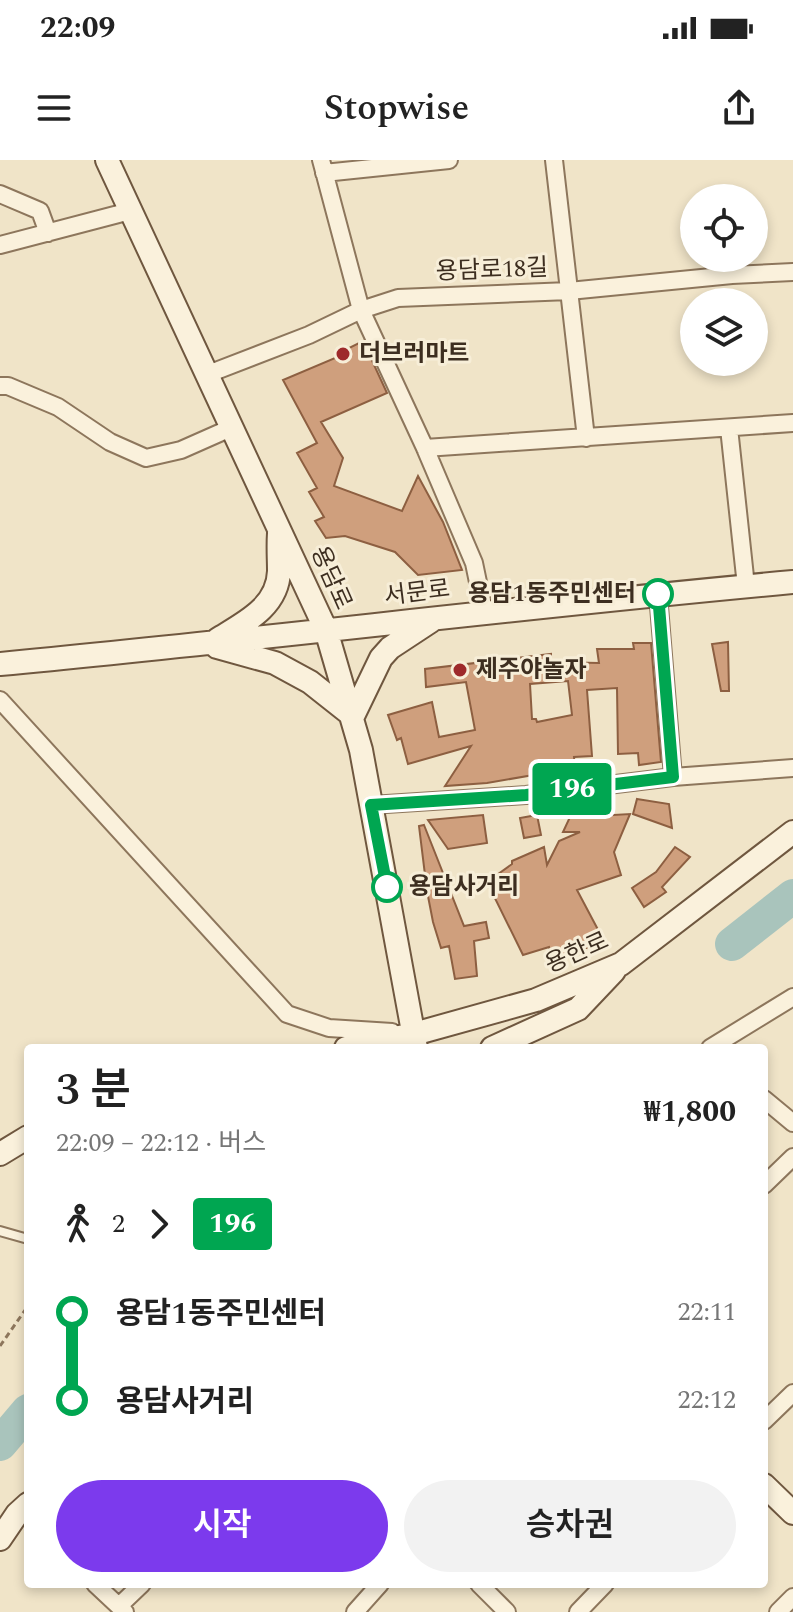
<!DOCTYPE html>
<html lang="ko">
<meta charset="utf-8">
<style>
:root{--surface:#fff;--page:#f2f2f2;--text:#222;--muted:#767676;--accent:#7c3aed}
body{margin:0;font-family:Spectral,"Noto Sans KR",serif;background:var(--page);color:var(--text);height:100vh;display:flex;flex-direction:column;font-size:30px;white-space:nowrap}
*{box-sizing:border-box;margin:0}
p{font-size:26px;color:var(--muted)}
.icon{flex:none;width:44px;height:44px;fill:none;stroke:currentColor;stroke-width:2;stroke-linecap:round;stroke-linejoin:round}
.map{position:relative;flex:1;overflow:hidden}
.details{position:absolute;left:24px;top:884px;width:744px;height:544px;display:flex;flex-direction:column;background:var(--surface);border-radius:8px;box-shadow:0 4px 12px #0003}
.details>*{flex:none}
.badge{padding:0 16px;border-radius:6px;font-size:28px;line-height:52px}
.buttons{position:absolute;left:680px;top:24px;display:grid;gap:16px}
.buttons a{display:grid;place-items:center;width:88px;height:88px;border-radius:50%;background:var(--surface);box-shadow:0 4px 12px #0003;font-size:40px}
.map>.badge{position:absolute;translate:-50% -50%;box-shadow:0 0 0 4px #fff}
.legs{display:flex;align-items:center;gap:12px;height:88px;padding:0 32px;font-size:26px}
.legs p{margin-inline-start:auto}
.overview{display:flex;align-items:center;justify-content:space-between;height:136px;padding:0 32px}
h1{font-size:44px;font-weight:600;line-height:60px}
.button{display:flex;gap:16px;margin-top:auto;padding:16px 32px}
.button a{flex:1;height:92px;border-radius:48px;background:var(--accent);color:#fff;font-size:32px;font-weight:600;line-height:92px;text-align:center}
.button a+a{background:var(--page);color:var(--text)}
ul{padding:0 32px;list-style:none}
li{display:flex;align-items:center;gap:28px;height:88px;font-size:30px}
li i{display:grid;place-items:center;width:12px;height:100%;margin:0 10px;background:currentColor}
li i::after{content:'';width:20px;height:20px;margin:-10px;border:6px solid;border-radius:50%;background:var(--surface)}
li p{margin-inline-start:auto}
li:first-child i{background:linear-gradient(#0000 50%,currentColor 0)}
li:last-child i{background:linear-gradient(currentColor 50%,#0000 0)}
.status{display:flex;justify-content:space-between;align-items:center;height:56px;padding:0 40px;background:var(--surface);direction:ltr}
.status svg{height:22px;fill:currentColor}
header{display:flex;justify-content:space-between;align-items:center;height:104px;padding:0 32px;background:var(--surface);font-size:36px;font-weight:600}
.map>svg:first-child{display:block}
</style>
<div class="status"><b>22:09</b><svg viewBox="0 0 49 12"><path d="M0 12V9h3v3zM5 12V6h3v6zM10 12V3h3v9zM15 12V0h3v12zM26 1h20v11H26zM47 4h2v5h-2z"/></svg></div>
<header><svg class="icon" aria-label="menu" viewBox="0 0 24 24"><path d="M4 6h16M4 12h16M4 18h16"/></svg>Stopwise<svg class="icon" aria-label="share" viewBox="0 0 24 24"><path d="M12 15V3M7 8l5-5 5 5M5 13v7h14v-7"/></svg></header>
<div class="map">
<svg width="793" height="1452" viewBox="0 0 793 1452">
<rect width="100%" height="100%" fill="#f0e4c8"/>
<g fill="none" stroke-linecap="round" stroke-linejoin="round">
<path stroke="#a9c4bc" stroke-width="34" d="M732 784 793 736
M0 1284 28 1251"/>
</g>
<path fill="#cf9f7d" stroke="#8d5f41" stroke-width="2" fill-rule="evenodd" d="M363 181 387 233 321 262 343 298 334 326 402 351 418 316 443 362 462 410 418 415 395 392 345 376 326 378 315 361 324 357 309 332 317 328 297 293 317 283 283 220 340 196 339 193Z
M728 482 729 531H721L712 484Z
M633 483H651L661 602 639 605 638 593 618 594 617 528 587 530 592 596 574 597 575 609 544 611 545 613 487 623 445 626 471 586 408 604 401 578 397 580 388 555 432 542 439 577 475 570 466 522 426 527 425 509 551 494V502L599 503 597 489H634ZM568 521 572 555 537 562 536 559H532L530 524Z
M637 639 669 644 672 668 633 654Z
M577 642 596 650V656L630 654 614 692 621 715 577 730 604 781 553 801 549 787 523 795 487 722 512 704V701L544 687 547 705 559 681 580 672H563Z
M483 655 487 683 448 689 428 660Z
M537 655 541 675 524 678 520 658Z
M424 665 464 766 486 762 489 778 474 781 477 816 455 819 449 786 441 788 433 762 427 731 419 666Z
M675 687 690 697 662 727 666 732 644 747 632 728 656 712Z"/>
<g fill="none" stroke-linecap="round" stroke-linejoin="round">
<g stroke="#8d765c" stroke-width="12">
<path id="lane" d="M0 1071 28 1079"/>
</g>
<g stroke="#8d765c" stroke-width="20">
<path id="street" d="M321 0 361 150 425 288 474 403 484 451
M554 0 586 278
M324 13 449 0
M0 34 40 51 48 73
M0 85 130 51
M208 214 309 175 361 150 398 138 569 131 732 115 793 112
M0 226H8L58 247 110 282 146 298 181 290 233 267
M729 268 746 426
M425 288 793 263
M658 434 673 617
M0 540 287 854 329 868 392 872
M371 645 526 635 673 617 793 608
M710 888 793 837
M764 939 793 963
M764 1025 793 997
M764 1261 793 1233
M95 1424 125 1452
M479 1424 507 1452
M119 1446 142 1424
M355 1452 380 1424
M578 1452 605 1424
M778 1452 793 1437"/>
</g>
<g stroke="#6f573f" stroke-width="26">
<path id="secondary" d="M107 0 326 470 361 590 416 888
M218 479C244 463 278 447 279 411 279 399 278 387 279 373
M217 487 275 503 310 522 353 556 381 498 390 488 431 461
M0 504C265 479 528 446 793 422
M346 888 414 874 536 840 621 804 793 672
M492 888 578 849 614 811
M0 994 28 977
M764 1325 793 1353
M0 1379 17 1354 28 1344"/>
</g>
<path stroke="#8d765c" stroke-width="3" stroke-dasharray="6 4" stroke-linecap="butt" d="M0 1186 28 1146"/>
<use href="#lane" stroke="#faf1dc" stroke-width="8"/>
<use href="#street" stroke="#faf1dc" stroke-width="16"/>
<use href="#secondary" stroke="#faf1dc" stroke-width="22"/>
</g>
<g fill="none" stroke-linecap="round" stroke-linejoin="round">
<g stroke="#fff" stroke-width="18">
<path id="line-1" d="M387 727 371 645 526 635 673 617 658 434"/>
</g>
<use href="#line-1" stroke="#00a651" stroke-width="12"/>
</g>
<g fill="#9e2a2b" stroke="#f7eed8" stroke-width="3">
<circle cx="343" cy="194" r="8"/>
<circle cx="460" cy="510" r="8"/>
</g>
<g fill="#fff" stroke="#00a651" stroke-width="4">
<circle cx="658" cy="434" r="14"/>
<circle cx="387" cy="727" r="14"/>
</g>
<g text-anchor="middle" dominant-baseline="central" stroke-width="6" stroke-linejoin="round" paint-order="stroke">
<g font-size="24" fill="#3d2e20" stroke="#f7eed8">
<text transform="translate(492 110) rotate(-2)">용담로18길</text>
<text transform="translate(331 418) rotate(66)">용담로</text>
<text transform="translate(417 433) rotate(-7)">서문로</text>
<text transform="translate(577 793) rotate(-24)">용한로</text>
</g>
<g font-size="24" font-weight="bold" fill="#3d2e20" stroke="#f7eed8" text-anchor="start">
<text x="359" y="194">더브러마트</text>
<text x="476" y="510">제주야놀자</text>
</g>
<g font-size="24" font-weight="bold" fill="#3d2e20" stroke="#f7eed8" text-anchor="end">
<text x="636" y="434">용담1동주민센터</text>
<text x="409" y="727" text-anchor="start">용담사거리</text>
</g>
</g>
</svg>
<div class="buttons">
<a><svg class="icon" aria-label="locate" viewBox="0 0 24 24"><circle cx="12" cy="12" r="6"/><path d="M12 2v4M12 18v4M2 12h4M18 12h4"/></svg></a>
<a><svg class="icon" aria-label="layers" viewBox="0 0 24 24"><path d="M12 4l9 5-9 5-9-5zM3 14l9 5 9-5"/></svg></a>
</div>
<b class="badge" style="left:572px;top:629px;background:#00a651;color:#fff">196</b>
<section class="details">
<div class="overview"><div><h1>3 분</h1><p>22:09 – 22:12 · 버스</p></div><b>₩1,800</b></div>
<div class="legs"><svg class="icon" aria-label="walk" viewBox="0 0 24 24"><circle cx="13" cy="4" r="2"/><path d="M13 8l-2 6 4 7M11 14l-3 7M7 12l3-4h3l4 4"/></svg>2<svg class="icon" aria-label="forward" viewBox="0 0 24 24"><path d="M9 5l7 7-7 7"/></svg><b class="badge" style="background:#00a651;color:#fff">196</b></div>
<ul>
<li><i style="color:#00a651"></i><b>용담1동주민센터</b><p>22:11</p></li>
<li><i style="color:#00a651"></i><b>용담사거리</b><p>22:12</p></li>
</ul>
<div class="button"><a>시작</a><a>승차권</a></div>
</section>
</div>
